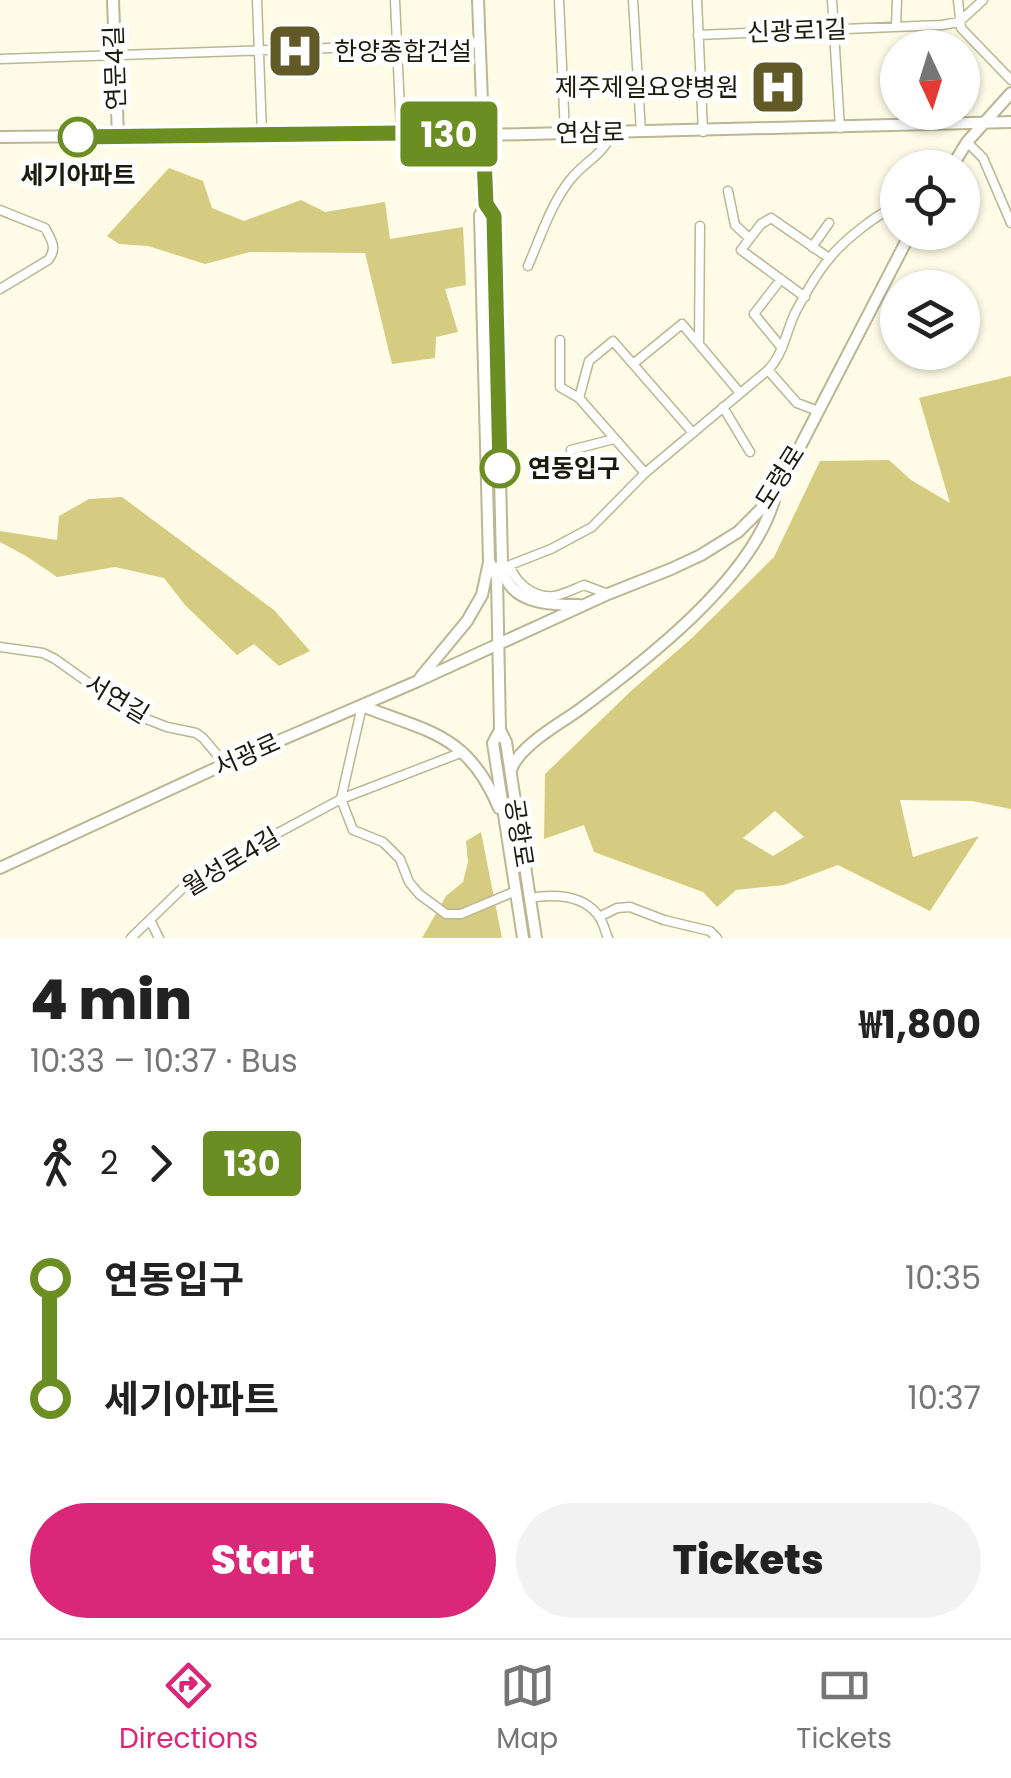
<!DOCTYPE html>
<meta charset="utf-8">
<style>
:root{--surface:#fff;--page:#f2f2f2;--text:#222;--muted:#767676;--line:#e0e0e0;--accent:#db2777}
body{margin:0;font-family:Poppins,"Noto Sans KR",sans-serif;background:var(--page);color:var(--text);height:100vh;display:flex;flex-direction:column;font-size:38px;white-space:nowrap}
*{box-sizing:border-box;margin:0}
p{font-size:32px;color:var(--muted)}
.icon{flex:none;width:55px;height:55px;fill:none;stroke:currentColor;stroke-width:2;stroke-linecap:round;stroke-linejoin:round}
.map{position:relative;height:938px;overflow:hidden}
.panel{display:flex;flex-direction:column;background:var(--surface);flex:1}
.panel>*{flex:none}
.badge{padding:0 20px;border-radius:8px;font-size:35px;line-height:65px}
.needle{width:65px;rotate:176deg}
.controls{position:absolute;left:880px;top:30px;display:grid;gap:20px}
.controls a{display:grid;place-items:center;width:100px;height:100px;border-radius:50%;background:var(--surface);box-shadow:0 2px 8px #0004;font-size:50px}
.map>.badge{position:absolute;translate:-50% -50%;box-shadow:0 0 0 5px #fff}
.legs{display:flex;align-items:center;gap:15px;height:110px;padding:0 30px;font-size:32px}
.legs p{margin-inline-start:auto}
.headline{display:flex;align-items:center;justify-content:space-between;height:170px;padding:0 30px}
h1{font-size:55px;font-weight:800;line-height:75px}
.action{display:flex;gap:20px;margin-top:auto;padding:20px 30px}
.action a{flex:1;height:115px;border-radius:60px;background:var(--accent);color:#fff;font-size:40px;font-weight:800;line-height:115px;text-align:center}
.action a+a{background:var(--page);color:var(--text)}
ul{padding:0 30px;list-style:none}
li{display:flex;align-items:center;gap:35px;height:120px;font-size:38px}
li i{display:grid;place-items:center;width:15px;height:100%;margin:0 12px;background:currentColor}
li i::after{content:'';width:25px;height:25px;margin:-12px;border:8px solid;border-radius:50%;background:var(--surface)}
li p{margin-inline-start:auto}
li:first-child i{background:linear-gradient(#0000 50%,currentColor 0)}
li:last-child i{background:linear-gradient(currentColor 50%,#0000 0)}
.tabs{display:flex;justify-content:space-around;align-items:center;height:140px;border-top:2px solid var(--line);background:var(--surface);font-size:28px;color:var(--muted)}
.tabs a{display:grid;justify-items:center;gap:5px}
.tabs .active{color:var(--accent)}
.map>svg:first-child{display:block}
</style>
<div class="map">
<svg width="1011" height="938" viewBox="0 0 1011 938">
<rect width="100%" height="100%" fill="#fefce6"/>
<path fill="#d5cb81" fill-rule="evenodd" d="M169 168 203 181 212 208 244 221 301 200 325 212 385 202 390 239 463 227 466 285 445 289 458 332 436 337 435 358 392 364 365 253 250 252 205 264 148 246 119 244 107 236Z
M1011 376V809L972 801 900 800 913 857 979 836 930 911 838 865 784 885 736 890 717 907 703 892 594 852 584 825 544 839 545 774 631 691 693 637 774 557 820 461 889 460 911 480 950 503 919 398ZM775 811 804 837 773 856 743 838Z
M122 497 274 610 310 651 279 666 254 644 237 655 185 605 164 578 115 567 57 577 26 556 0 542V531L57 540 59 516 89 499Z
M481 832 502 938H422L446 896 463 882 468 862 466 841Z"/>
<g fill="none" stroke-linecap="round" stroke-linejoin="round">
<g stroke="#bbb693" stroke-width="11">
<path id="street" d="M257 0 262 134
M395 0 401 133
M559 0 565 133
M633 0 641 132
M697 0 703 132
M832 0 840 128
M958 0 961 28 1011 80
M896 26 897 0
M698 35 942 25 959 22 983 0
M0 59 479 43
M967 142 983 158 1011 223
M728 191 735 225 749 238
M0 210 45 228C51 239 58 249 48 260L0 289
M812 247 829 223
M528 266C540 238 551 204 570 180 585 161 604 155 612 132
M781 279 754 314 782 348
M805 297 741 250 761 224 771 218 829 258
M560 340V387L579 398 645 473
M699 344 700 226
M633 364 682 324 740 393
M768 370 797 403 818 411
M579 398 589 361 613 341 693 433
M723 407 750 452
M571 450 614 439
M608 594 584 585C574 589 563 595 553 596 534 598 515 583 510 565L551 549 592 527 645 473 768 370C783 355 786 332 795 313 804 296 816 274 829 259 840 244 880 210 898 207
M0 647 43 653 55 659 131 713 167 727 196 733 203 738 225 764
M463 752 341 799 353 830 383 842 400 859 409 882 419 894 446 914H461L516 891
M529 898C553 894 582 894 598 915 603 921 605 931 608 938
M599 917 617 908 630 907 664 920 710 931 717 938
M150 920 159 938
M131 938 191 880 341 799 362 706"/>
</g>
<g stroke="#bbb693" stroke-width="14">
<path id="secondary" d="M113 0 118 137
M478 0 486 204 480 215 489 561 497 577
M0 137 401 133 483 135 1011 122
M951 168 967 142 1011 93
M486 204 494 216 502 562 497 577 500 730 506 742 536 938
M502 563C502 565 505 578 506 579 519 605 555 605 579 605
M420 678 467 621 482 595 489 562
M362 706C429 732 468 734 499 808
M500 730 493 743 523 938
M511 770C519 746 558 725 579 710 644 662 751 580 774 500
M0 868 225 764 418 681 608 594 671 569 701 555 738 532 775 495 911 232"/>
</g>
<use href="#street" stroke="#fff" stroke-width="8"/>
<use href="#secondary" stroke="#fff" stroke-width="10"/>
</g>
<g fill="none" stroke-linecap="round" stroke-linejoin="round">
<g stroke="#fff" stroke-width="22">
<path id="line-1" d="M78 137 400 133 483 135 486 204 494 216 500 468"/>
</g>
<use href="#line-1" stroke="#6b8e23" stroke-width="15"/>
</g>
<defs>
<g id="hospital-square" transform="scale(2.875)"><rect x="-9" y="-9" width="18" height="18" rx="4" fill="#615a26" stroke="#fff"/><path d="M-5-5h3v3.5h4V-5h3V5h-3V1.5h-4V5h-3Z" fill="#fff"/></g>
</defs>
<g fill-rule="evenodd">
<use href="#hospital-square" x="295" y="51"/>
<use href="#hospital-square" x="778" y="87"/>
</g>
<g fill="#fff" stroke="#6b8e23" stroke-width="5">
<circle cx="78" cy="137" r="18"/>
<circle cx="500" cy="468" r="18"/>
</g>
<g text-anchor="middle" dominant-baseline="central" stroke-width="10" stroke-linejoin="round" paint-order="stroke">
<g font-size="25" fill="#1b1a0d" stroke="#fff">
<text transform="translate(797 31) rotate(-2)">신광로1길</text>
<text transform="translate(115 68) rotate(-92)">연문4길</text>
<text transform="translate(590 133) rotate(-1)">연삼로</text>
<text transform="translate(780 477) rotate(-58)">도령로</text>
<text transform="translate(117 699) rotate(31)">서연길</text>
<text transform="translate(247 755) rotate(-24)">서광로</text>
<text transform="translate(519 833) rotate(81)">공항로</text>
<text transform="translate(231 862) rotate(-31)">월성로4길</text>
</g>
<g font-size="25" fill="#1b1a0d" stroke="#fff" text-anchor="start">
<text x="334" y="51">한양종합건설</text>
<text x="739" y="87" text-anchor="end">제주제일요양병원</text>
</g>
<g font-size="25" font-weight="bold" fill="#1b1a0d" stroke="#fff">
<text x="78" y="175">세기아파트</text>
<text x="528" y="468" text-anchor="start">연동입구</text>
</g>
</g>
</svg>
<div class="controls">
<a><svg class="needle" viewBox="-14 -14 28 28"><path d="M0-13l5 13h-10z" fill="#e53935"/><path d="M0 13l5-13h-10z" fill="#767676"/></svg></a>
<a><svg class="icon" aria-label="locate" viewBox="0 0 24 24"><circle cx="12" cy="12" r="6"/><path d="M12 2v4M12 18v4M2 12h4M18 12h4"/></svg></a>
<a><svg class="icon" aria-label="layers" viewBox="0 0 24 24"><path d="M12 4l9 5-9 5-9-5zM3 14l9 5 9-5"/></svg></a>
</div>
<b class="badge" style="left:449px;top:134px;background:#6b8e23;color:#fff">130</b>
</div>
<section class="panel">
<div class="headline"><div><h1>4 min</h1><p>10:33 – 10:37 · Bus</p></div><b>₩1,800</b></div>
<div class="legs"><svg class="icon" aria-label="walk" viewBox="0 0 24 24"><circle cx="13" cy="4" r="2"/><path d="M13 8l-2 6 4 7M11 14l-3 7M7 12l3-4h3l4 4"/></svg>2<svg class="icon" aria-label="forward" viewBox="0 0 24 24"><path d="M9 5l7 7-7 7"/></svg><b class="badge" style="background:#6b8e23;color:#fff">130</b></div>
<ul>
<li><i style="color:#6b8e23"></i><b>연동입구</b><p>10:35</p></li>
<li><i style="color:#6b8e23"></i><b>세기아파트</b><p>10:37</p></li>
</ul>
<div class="action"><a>Start</a><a>Tickets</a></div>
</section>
<nav class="tabs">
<a class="active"><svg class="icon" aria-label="directions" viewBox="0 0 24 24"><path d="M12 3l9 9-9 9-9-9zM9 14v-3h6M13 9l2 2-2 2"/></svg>Directions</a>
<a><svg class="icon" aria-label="map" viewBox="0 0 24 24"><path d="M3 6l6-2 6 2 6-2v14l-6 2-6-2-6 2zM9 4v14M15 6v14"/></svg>Map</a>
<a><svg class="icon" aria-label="tickets" viewBox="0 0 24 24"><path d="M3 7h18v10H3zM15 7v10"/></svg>Tickets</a>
</nav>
